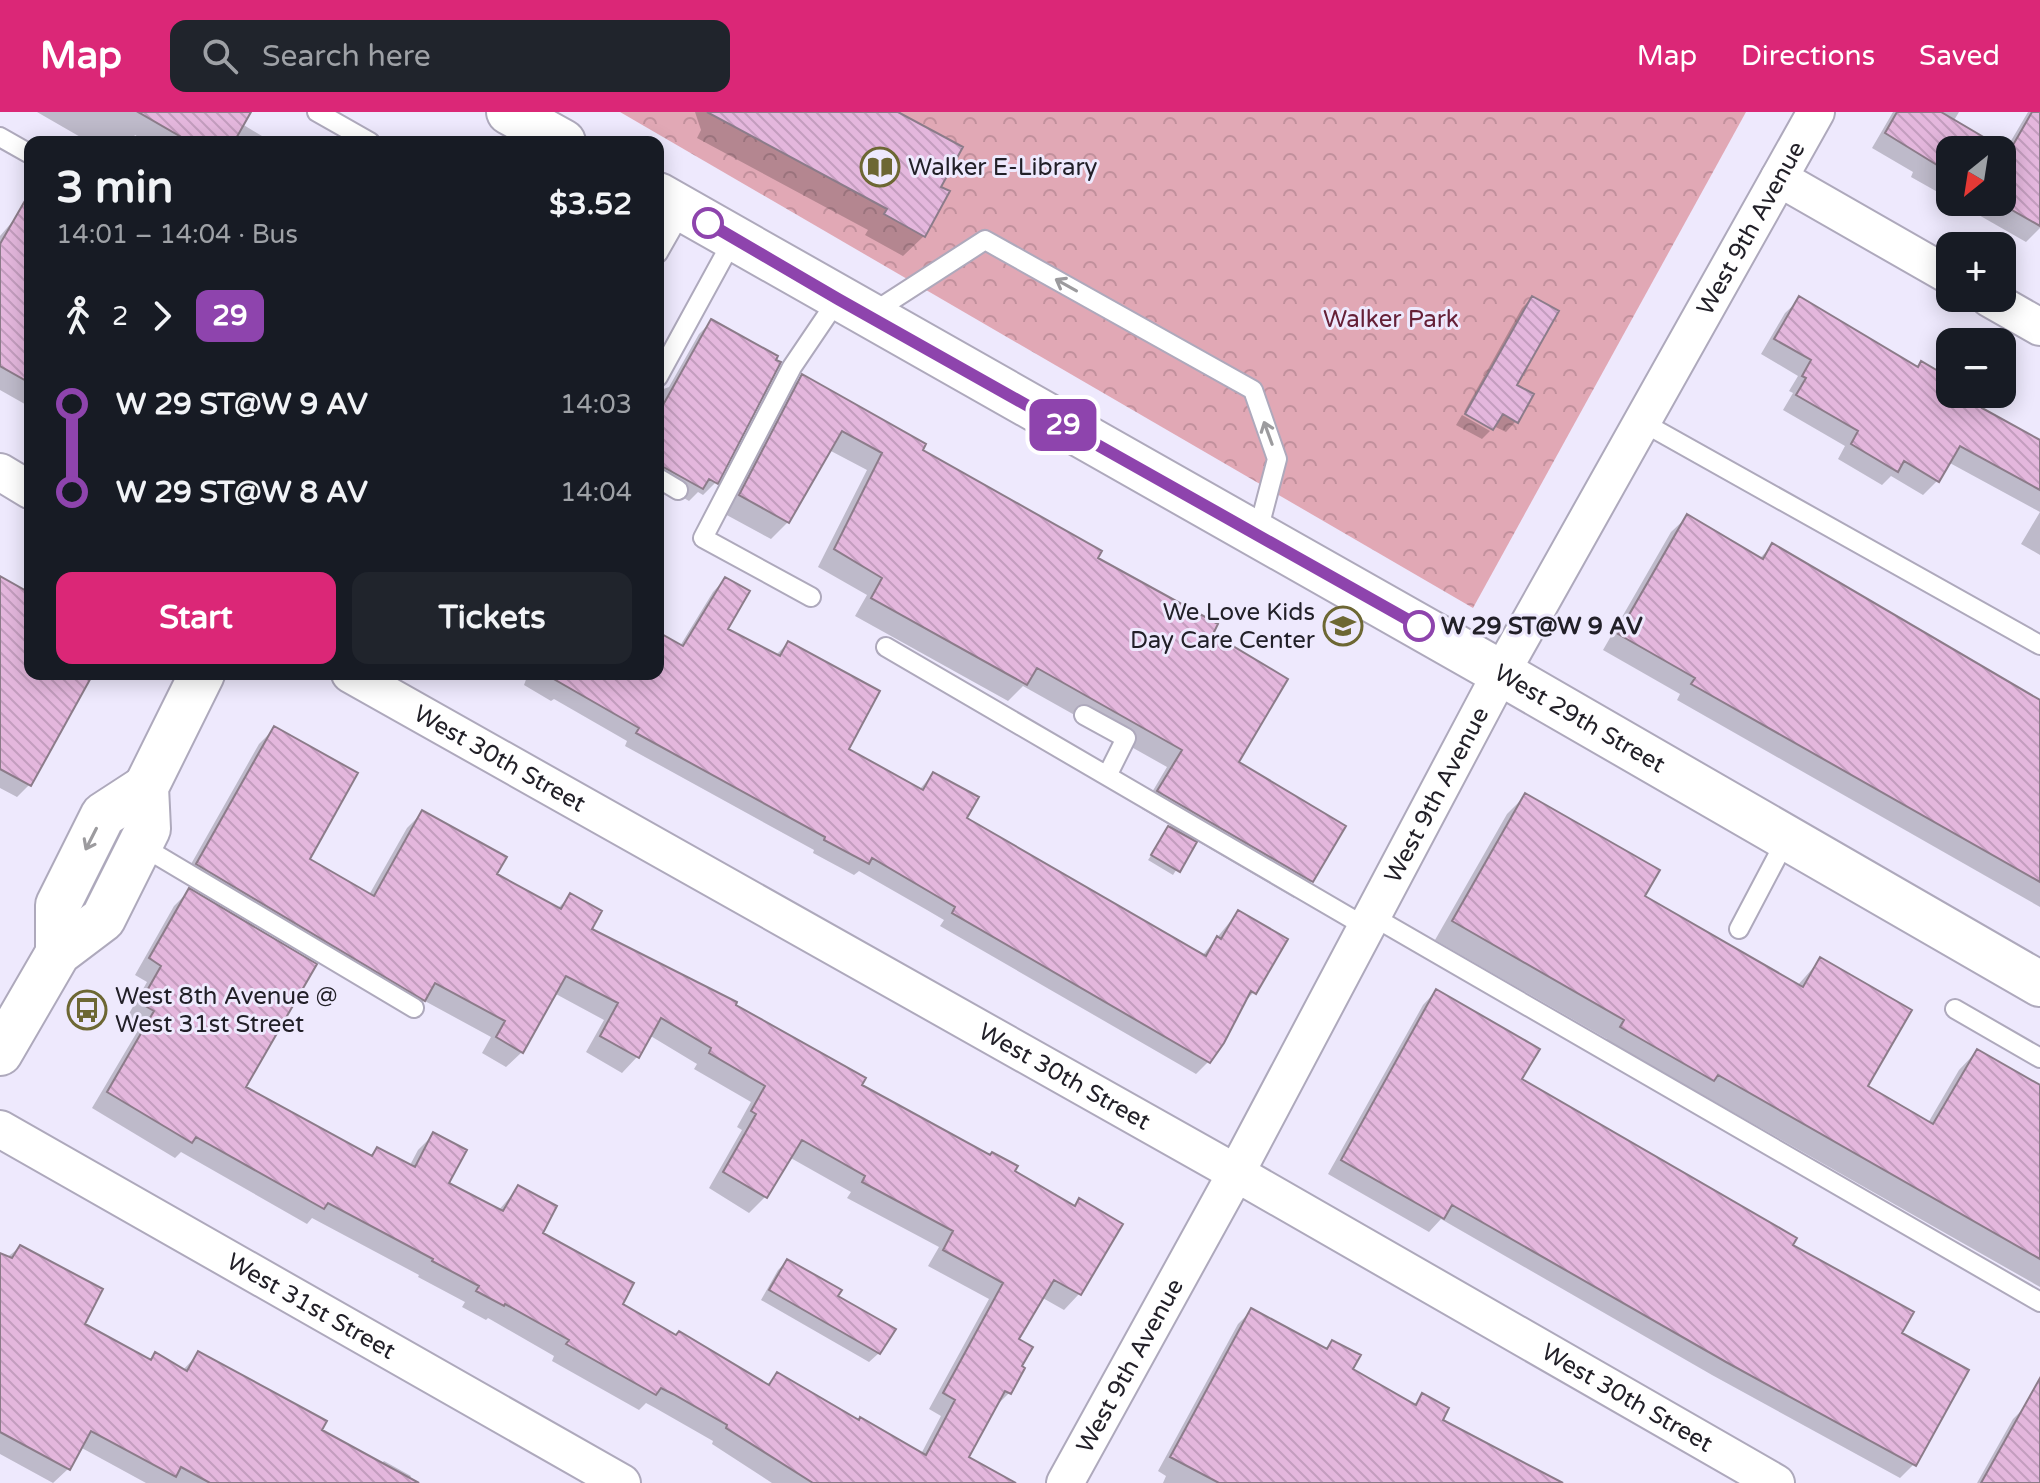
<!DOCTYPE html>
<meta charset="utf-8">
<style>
:root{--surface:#171b24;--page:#20242c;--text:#f1f3f6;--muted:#9ea1a6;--accent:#db2777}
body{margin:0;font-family:"Varela Round",sans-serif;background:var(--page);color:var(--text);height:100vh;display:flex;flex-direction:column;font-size:30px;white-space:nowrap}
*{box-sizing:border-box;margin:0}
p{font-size:26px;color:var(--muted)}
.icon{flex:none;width:44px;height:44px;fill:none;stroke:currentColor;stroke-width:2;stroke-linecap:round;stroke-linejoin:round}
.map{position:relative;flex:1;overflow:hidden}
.panel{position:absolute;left:24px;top:24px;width:640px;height:544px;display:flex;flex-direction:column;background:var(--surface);border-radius:16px;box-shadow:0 4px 20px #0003}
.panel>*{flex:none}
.badge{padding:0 16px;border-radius:12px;font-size:28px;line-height:52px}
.needle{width:52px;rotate:210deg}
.buttons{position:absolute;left:1936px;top:24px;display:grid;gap:16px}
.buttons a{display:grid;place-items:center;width:80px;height:80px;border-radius:16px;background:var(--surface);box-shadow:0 4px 20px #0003;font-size:40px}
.map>.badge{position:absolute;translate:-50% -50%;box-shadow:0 0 0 4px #fff}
.legs{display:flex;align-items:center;gap:12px;height:88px;padding:0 32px;font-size:26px}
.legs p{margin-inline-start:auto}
.head{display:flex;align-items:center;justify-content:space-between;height:136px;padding:0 32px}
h1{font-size:44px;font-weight:700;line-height:60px}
.button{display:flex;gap:16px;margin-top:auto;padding:16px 32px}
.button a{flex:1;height:92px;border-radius:16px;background:var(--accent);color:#fff;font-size:32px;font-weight:700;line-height:92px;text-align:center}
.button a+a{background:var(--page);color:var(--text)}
ul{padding:0 32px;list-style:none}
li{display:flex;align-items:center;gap:28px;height:88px;font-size:30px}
li i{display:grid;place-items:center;width:12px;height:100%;margin:0 10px;background:currentColor}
li i::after{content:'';width:20px;height:20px;margin:-10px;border:6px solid;border-radius:50%;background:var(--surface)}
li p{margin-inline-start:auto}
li:first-child i{background:linear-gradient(#0000 50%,currentColor 0)}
li:last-child i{background:linear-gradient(currentColor 50%,#0000 0)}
header{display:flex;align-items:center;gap:48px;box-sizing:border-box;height:112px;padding:0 40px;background:var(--accent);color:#fff}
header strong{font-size:38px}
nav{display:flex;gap:44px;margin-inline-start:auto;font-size:28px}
.search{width:560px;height:72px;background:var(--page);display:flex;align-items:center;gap:20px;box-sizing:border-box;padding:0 28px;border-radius:16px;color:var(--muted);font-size:30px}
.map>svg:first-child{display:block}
</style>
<header>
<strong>Map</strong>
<div class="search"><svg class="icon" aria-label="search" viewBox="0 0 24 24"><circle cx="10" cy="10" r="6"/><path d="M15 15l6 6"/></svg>Search here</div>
<nav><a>Map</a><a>Directions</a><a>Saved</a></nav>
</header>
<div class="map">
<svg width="2040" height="1371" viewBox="0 0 2040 1371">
<defs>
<pattern id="park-crowns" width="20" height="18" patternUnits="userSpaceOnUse" patternTransform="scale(2)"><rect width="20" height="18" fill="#e1a8b5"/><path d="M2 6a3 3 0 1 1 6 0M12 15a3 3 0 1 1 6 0" fill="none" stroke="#c1909c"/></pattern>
<pattern id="building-back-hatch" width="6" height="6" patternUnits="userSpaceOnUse" patternTransform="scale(2)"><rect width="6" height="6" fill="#e4b7dd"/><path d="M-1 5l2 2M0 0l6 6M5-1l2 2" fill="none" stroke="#c39dbe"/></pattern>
</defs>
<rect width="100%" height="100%" fill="#eee9fd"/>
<path fill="url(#park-crowns)" d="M620 0H1746L1473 496Z"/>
<path fill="#0003" d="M37 0H249L242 12 272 30H147L135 23 131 30H89Z
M695 0H894L938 76 924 124 903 144 865 123 868 118 697 26 701 18Z
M1893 0H1959L1953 10 2005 39 2028 0H2040V116L2026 130 1956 90H2002V38H1950V87L1911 65 1913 60 1872 36Z
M19 102 30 108V295L0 278V124Z
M1532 186 1514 274 1516 309 1506 320 1464 300 1522 196Z
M1800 187 1917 256 1950 268V282H1973L1980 297 2040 330V443L2021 432 2040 400 1948 350 1938 368 1923 383 1891 364 1882 373 1838 347 1845 334 1783 298 1793 281 1789 279 1798 264 1761 242 1785 201Z
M712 209 716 370 703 383 698 380 689 389 658 371V279L669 275 699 222Z
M802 264 1095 447 1210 522 1236 651 1312 769 1294 786 1195 728 1173 763 1148 748 1171 714 1142 697 1167 655 1023 574 1008 589 855 504 867 483 818 455 867 358 829 338 788 410 771 427 723 401 785 282Z
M1462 303 1490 319 1482 327 1456 313Z
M1687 405 1759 447 1772 434 2040 589V795L1677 588 1680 582 1603 538 1671 420Z
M0 466 30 483V562H91L29 673 17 685 0 676Z
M725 467V518L775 544 788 531 846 638 919 678 933 662 964 707 1202 844 1238 800 1254 880 1241 893 1209 949 1196 962 940 814 944 808 927 798 859 759 854 763 813 741 814 738 625 634 627 629 554 587 551 589 524 573 528 562H658V522L680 534 713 480Z
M275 616 307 748 369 783 407 716 423 700 494 763 557 797 570 784 589 818 733 894 859 974 1073 1095 1080 1088 1120 1112 1079 1182 1064 1198 1041 1185 1016 1228 1009 1281 994 1296 966 1346 980 1371H772L712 1332 713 1329 657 1297 646 1291 639 1298 552 1249 554 1244 488 1206 486 1208 462 1195 465 1190 418 1165 419 1163 312 1106 307 1112 181 1040 175 1046 92 996 140 915 126 907 147 870 135 863 174 794 189 779 244 976 369 1045 377 1037 409 1055 418 1038 434 1022 447 1071 498 1099 518 1076 540 1122 620 1193 766 1274 777 1262 858 1310 921 1342 941 1304 929 1297 989 1187 928 1154 939 1135 847 1086 851 1080 789 1045 765 1085 749 1101 709 1076 742 1018 737 1015 751 990 694 957 697 952 649 923 637 945 622 961 586 940 604 908 554 881 522 940 506 955 482 941 491 925 423 888 408 903 182 768 259 632Z
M1525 684 1643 785 1797 874 1821 847 1865 975 1928 1011 1959 958 1977 939 2040 975V1175L1699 981 1694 986 1603 934 1607 927 1435 828 1507 702Z
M1436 879 1519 968 1790 1134 1899 1222 1914 1352 1900 1366 1712 1263 1441 1107 1429 1120 1328 1062 1423 893Z
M20 1135 83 1212 149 1249 155 1243 183 1258 199 1241 319 1319 381 1352 384 1349 411 1364 407 1371H146L80 1335 68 1357 53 1371 0 1342V1151Z
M787 1149 836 1184 893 1217 879 1241 869 1250 761 1188 778 1158Z
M1252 1198 1324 1238 1332 1230 1350 1258 1413 1293 1423 1284 1440 1308 1555 1371H1163L1166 1364 1158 1359 1238 1212Z
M2026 1294 2040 1302V1371H1977L2013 1307Z"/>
<path fill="url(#building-back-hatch)" stroke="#8c7c8a" stroke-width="2" d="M138 0H251L234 30H190Z
M707 0H898L963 35 941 75 950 79 925 125 884 102 887 97Z
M1897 0H1941L2009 40 2032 0H2040V114L1998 90H2002V38H1950V61L1885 21Z
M30 80V271L0 254V132Z
M1532 184 1559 199 1517 273 1534 282 1518 311 1503 302 1493 318 1465 302Z
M1799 184 1918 255 1921 249 1950 266V282H1990L1982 296 2040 328V378L1960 334 1939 370 1904 349 1898 360 1851 332 1858 319 1796 283 1806 266 1802 264 1811 248 1774 227Z
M711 207 778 244 776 248 781 250 718 372 709 367 703 377 658 352V302Z
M802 262 926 332 923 338 1102 439 1098 446 1218 512 1213 522 1288 567 1239 650 1346 714 1313 770 1157 679 1182 638 1037 556 1027 573 871 486 882 466 834 437 882 341 842 319 789 411 739 383Z
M1687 402 1763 447 1772 431 2040 588V770L1691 572 1695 566 1618 522Z
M0 464 30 481V562H93L31 674 0 657Z
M725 465 750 479 728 517 780 544 788 529 880 579 849 637 923 678 933 660 979 685 967 706 1206 844 1217 824 1221 827 1238 798 1288 827 1256 882 1251 879 1224 931 1210 951 952 801 955 795 940 786 872 746 869 752 824 728 825 725 636 621 639 616 545 562H658V520L683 534Z
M274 614 358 661 310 747 374 784 422 698 507 745 497 762 561 797 570 781 602 799 592 817 737 890 736 893 866 966 862 973 990 1043 992 1040 1018 1054 1015 1059 1075 1094 1079 1086 1123 1112 1081 1183 1054 1168 1019 1227 1033 1235 1022 1254 1025 1256 1011 1282 1005 1279 969 1345 1016 1371H813L726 1316 727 1313 673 1282 661 1276 656 1283 566 1232 569 1228 505 1192 504 1194 476 1179 479 1174 432 1149 433 1147 328 1091 324 1097 196 1025 192 1031 107 980 154 899 140 891 161 854 149 846 189 776 317 852 246 975 372 1044 377 1035 415 1055 433 1020 467 1038 449 1071 503 1099 518 1073 557 1094 543 1121 634 1171 623 1192 676 1223 679 1219 769 1273 777 1260 859 1308 860 1305 926 1343 955 1288 943 1281 1003 1171 943 1138 953 1119 862 1070 865 1064 802 1028 767 1086 723 1060 756 1002 751 999 765 974 709 941 711 936 661 906 639 946 600 924 618 891 566 864 523 941 496 925 505 909 435 871 425 889 196 752Z
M1525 681 1660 758 1645 784 1803 875 1820 845 1912 898 1868 974 1933 1012 1977 937 2040 973V1147L1718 963 1714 969 1620 915 1624 908 1452 809Z
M1168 714 1197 730 1180 760 1151 743Z
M1436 877 1540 937 1522 967 1797 1126 1793 1133 1914 1200 1902 1221 1969 1258 1916 1354 1726 1250 1452 1093 1444 1107 1341 1048Z
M20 1133 103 1177 85 1212 151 1248 155 1240 187 1259 198 1239 327 1309 322 1318 419 1371H210L181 1355 176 1365 91 1319 70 1358 0 1320V1141L12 1146Z
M787 1147 842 1178 838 1184 896 1217 880 1242 769 1178Z
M1251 1196 1327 1237 1332 1228 1361 1243 1353 1257 1416 1293 1422 1281 1449 1296 1443 1308 1563 1371H1219L1170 1345Z
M2040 1266V1371H1981Z"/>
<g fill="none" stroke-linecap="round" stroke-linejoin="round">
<g stroke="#aea9bc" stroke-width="22">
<path id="service" d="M317 0 370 30
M0 25 30 42
M658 141 683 97
M872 201 985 128 1253 278 1277 347 1257 423
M658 265 734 126
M1642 310 2040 533
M658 366 678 378
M811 485 703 426 792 255 838 187
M886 535 1366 815
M1084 603 1126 626 1107 664
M140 733 414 896
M1372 804 2040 1190
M1739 817 1787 726
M1955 897 2040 946"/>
</g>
<g stroke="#aea9bc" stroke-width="40">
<g id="minor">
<path d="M1779 66 1950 164"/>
<path d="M1989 186 2040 215"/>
<path d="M0 360 30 378"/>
<path id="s1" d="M350 562 1236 1061 1776 1371"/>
<path id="s2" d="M0 1017 622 1371"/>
<path id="s3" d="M1065 1371 1236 1061 1501 561 1816 0"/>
</g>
</g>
<g stroke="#aea9bc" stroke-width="48">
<g id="tertiary">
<path d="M509 0 563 30"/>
<path id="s4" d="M658 83 1501 561 2040 872"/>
<path d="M58 841V793L103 703 146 675"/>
<path d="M0 941 58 841 103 807 148 717 146 675 202 562"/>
</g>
</g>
<use href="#service" stroke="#fff" stroke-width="18"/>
<use href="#minor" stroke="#fff" stroke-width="36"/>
<use href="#tertiary" stroke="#fff" stroke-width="44"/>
</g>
<defs><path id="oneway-shaft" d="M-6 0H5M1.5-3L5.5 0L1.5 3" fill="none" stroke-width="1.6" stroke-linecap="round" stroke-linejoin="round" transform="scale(2)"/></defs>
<g stroke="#9c9b9e">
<use href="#oneway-shaft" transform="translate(1066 173) rotate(-151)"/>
<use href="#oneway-shaft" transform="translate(1268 321) rotate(-110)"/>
<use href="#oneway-shaft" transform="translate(91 727) rotate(117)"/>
</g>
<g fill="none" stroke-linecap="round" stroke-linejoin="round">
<g stroke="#fff" stroke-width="18">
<path id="line-1" d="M708 111 838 187 1419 514"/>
</g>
<use href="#line-1" stroke="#8e44ad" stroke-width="12"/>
</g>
<defs>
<g id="library-ring" transform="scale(2)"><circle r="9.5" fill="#eee9fd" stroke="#6d6733" stroke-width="1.5"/><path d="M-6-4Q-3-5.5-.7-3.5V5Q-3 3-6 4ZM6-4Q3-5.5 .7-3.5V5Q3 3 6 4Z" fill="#6d6733"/></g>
<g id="school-ring" transform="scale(2)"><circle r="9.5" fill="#eee9fd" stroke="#6d6733" stroke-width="1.5"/><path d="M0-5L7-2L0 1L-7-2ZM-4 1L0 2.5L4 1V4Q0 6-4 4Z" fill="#6d6733"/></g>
<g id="bus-ring" transform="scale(2)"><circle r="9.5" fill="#eee9fd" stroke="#6d6733" stroke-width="1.5"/><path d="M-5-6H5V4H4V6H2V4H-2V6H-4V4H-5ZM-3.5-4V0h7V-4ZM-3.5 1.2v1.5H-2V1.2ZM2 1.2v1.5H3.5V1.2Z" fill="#6d6733"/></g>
</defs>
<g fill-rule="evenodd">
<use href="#library-ring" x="880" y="55"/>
<use href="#school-ring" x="1343" y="514"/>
<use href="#bus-ring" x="87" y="898"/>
</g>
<g fill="#fff" stroke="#8e44ad" stroke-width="4">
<circle cx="708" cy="111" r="14"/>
<circle cx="1419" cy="514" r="14"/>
</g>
<g text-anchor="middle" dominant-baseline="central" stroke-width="6" stroke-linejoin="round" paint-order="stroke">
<g font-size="24" fill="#222028" stroke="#eee9fd" text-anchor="start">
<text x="908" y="55">Walker E-Library</text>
<text x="1315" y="500" text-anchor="end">We Love Kids<tspan x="1315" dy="28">Day Care Center</tspan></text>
<text x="115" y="884">West 8th Avenue @<tspan x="115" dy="28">West 31st Street</tspan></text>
</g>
<g font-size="24" fill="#222028" stroke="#eee9fd">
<text stroke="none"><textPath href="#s3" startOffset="1430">West 9th Avenue</textPath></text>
<text stroke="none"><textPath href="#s4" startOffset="1060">West 29th Street</textPath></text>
<text stroke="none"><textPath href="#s1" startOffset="172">West 30th Street</textPath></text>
<text stroke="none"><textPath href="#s3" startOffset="782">West 9th Avenue</textPath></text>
<text stroke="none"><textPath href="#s1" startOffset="820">West 30th Street</textPath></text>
<text stroke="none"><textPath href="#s2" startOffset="358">West 31st Street</textPath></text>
<text stroke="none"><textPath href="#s3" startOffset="134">West 9th Avenue</textPath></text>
<text stroke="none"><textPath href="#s1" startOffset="1468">West 30th Street</textPath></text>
</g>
<g font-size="24" fill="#652037" stroke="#eee9fd">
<text x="1391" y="207">Walker Park</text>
</g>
<g font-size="24" font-weight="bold" fill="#222028" stroke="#eee9fd" text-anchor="start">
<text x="1441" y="514">W 29 ST@W 9 AV</text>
</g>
</g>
</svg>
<div class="buttons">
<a><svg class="needle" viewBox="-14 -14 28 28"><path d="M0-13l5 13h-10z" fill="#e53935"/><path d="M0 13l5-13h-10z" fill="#9ea1a6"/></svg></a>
<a>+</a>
<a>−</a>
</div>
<b class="badge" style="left:1063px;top:313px;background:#8e44ad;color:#fff">29</b>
<section class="panel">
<div class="head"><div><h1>3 min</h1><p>14:01 – 14:04 · Bus</p></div><b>$3.52</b></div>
<div class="legs"><svg class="icon" aria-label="walk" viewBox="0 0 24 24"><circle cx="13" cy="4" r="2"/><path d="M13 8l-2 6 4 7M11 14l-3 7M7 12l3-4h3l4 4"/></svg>2<svg class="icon" aria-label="forward" viewBox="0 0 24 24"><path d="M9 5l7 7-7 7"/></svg><b class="badge" style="background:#8e44ad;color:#fff">29</b></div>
<ul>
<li><i style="color:#8e44ad"></i><b>W 29 ST@W 9 AV</b><p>14:03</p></li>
<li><i style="color:#8e44ad"></i><b>W 29 ST@W 8 AV</b><p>14:04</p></li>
</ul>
<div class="button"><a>Start</a><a>Tickets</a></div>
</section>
</div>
